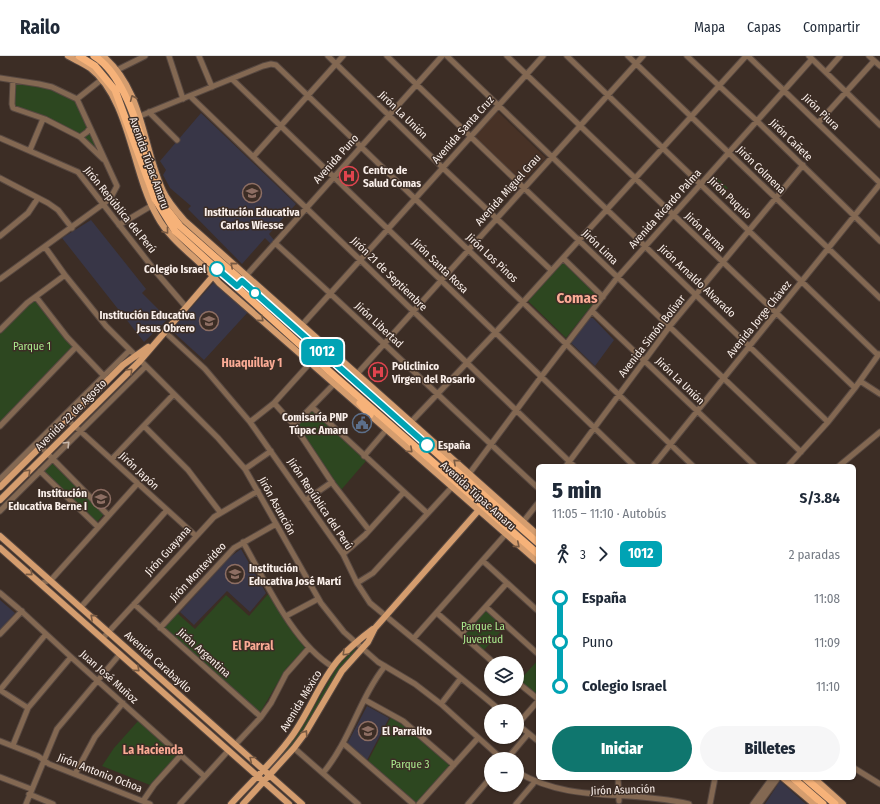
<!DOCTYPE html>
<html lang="es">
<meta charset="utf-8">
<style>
:root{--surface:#fff;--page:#f6f6f7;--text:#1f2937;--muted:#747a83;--line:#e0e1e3;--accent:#0f766e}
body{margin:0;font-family:"Fira Sans Condensed",sans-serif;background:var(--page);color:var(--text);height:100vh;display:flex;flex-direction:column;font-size:15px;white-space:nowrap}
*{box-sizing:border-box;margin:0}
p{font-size:13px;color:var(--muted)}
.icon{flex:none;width:22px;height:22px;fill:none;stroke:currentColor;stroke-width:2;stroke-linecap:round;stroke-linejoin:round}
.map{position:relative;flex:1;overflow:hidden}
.side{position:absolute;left:536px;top:408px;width:320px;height:316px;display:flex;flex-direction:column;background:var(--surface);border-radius:6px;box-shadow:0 1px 3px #0004}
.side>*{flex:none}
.badge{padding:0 8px;border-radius:6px;font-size:14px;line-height:26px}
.fabs{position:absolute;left:484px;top:600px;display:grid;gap:8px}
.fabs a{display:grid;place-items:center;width:40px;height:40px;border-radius:50%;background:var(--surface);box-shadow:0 1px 3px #0004;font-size:20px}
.map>.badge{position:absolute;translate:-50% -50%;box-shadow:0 0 0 2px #fff}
.legs{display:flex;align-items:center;gap:6px;height:44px;padding:0 16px;font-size:13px}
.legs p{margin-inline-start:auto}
.head{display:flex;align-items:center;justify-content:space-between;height:68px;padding:0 16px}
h1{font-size:22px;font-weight:800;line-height:30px}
.action{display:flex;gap:8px;margin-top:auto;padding:8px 16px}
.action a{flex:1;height:46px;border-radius:24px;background:var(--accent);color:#fff;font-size:16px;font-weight:800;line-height:46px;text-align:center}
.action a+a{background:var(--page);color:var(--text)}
ul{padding:0 16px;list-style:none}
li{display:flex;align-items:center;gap:14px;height:44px;font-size:15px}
li i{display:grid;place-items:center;width:6px;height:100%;margin:0 5px;background:currentColor}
li i::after{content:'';width:10px;height:10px;margin:-5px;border:3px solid;border-radius:50%;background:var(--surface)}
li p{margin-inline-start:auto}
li:first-child i{background:linear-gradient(#0000 50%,currentColor 0)}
li:last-child i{background:linear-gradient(currentColor 50%,#0000 0)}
header{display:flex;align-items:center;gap:24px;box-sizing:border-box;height:56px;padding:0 20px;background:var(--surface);border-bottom:1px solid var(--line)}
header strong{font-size:19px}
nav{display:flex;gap:22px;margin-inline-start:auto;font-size:14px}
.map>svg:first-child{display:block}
</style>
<header>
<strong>Railo</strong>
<nav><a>Mapa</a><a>Capas</a><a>Compartir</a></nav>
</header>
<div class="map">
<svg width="880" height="748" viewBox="0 0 880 748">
<rect width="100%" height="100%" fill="#3c2d25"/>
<path fill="#483226" d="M497 55 546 102 522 127 474 80Z"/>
<path fill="#383647" d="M201 57 296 148 269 178 274 184 271 188 265 182 242 208 188 153 191 150 170 132 163 119 166 114 160 105Z
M91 164 146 233 142 237 168 263 144 286 62 182Z
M214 226 248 256 204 304 171 274Z
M589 262H593L614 284 595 310 571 287Z
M241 493 266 537 250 556 227 535 194 569 180 556 230 501Z
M0 544 15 557 0 574Z
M367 650 389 662 367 704 347 688Z
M780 725 806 748H765Z"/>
<path fill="#2d4720" d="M15 27C30 28 68 34 77 47 87 62 93 82 101 98L81 79 16 51 14 47Z
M715 120 728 132 721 140 708 127Z
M564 204 600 239 566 282 528 245Z
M34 244H36L73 291 0 367V278Z
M312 354 366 405 341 434 297 368Z
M52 407 104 458 97 466 44 415Z
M269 537 288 569 305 592 285 614 260 657 164 572 177 557 195 573 226 539 249 560Z
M486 554 505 571 483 595 464 578Z
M355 592 356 595 294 688 272 713 269 711 304 668 337 611Z
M538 604V641L519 625Z
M391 661 414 677 450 710 416 748 368 705Z
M139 664 178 699 150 729 102 710 114 692Z"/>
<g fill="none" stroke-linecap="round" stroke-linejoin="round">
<g stroke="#574841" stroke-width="7">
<path id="minor" d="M169 0 183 43
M199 0 212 31
M328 0 443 112 551 214
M387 0 524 132 801 396
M447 0 828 366
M507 0 855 332
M567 0 878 299
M628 0 880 242
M687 0 757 65 880 185
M748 0 880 127
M809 0 880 69
M869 0 880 10
M117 14 145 0
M826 16 840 0
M0 22 39 28 52 31 77 43 117 130 110 143 0 223
M232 23 634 410
M13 24 12 48 13 52 45 63 80 81 103 103
M190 40 574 410
M77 43 101 24
M149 56 177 84
M140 60 263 10 271 8 276 9 693 410
M818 67 874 5
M80 81 87 76 90 72
M0 82 78 116 156 216 186 251
M30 94 43 63
M253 101 343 0
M0 122 48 147 58 154 72 172
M119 169 151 150
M0 180 28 157 38 142
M275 187C364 267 450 351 538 432
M45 191 65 219 106 270 218 382 245 413 321 547 344 576 378 606 415 628 441 648 502 703
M563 202 603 241
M244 222 442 0
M36 241 67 281 105 321
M592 255 755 410
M302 269 543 0
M0 274 27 247 65 219
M164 275 205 313 250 366 343 498 357 527 370 547 501 655
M357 318 643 0
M860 325 880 338
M274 347 294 369 333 428 369 474
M312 351 427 457
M68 364 196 480
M250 366 274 347 310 307
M411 366 495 277 746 0
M294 369 334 328
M0 370 76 291
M144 370 188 414 220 456
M41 391 108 459
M364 400 387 373
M112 403 174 338
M566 410 670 270 803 109
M653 410 880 128
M788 410 828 366 855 332 879 298
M839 410 880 376
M245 413 271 395
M40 415 98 471
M469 418 541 321 617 222 812 3
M0 423 129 295
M306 444 332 426
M0 455 145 311
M523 466 538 447
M243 486C266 526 293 587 333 611
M343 498 365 479 403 437
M483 505 538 555
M42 527 51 524 138 427
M357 527 373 517 452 431
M0 537 19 553 71 601 204 720
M134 548 261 661
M81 551 167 454
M486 551 538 598
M437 557 494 607
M286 560 318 543
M160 572 234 492 276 468
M0 578 22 555
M461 578 507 527
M103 582 214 461 258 435
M414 582 505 479
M517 626 538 643
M0 634 46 578
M0 634 28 652
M365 644 403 665 454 709
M441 648 461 622
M517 668 538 685
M517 669 538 645
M0 685 38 700 49 708 150 748
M344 688 413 748
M13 689 28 652 71 601
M235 689 261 661 271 647 286 618 309 592
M294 692 358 748
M507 703 528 678
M854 712 880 728
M517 716C573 748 625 733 689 748
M323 717C350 685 359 643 385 610
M75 718 95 681 123 647
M0 721 31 733
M618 722 619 745
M29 738 53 748
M143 745 154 729 181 699
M26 748 57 673 120 598
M180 748 228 695
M419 748 478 682
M468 748 491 721
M516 748 533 728
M710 748 715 722
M753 748 772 722
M759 748 778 722"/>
</g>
<g stroke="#574841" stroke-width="8">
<path id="major" d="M68 0C75 4 83 7 90 12 130 43 132 117 157 160 172 188 200 203 219 227L538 506
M103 0C144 35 142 90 163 135 168 146 177 156 185 165L538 479
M0 431 123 309 148 291
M0 444 140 305 213 220
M0 480 302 748
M0 492 289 748
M783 722 814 748
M814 722 843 748
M231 748C250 727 272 707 289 684 308 660 319 626 339 603 349 592 361 582 373 573
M243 748 294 692 306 676 342 615 368 586 375 572 478 455"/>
</g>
<g stroke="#574841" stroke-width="9">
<path id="highway" d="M79 0 95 10 115 34 155 143 175 175 329 315 538 498
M94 0C131 22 145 101 160 140L165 151 180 170 538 487
M360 347 370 359
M793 722 823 748
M805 722 835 748"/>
</g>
<use href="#minor" stroke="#836852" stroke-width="5"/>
<use href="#major" stroke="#d59d6e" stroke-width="6"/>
<use href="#highway" stroke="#f6b279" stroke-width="7"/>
</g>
<defs><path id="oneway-chevron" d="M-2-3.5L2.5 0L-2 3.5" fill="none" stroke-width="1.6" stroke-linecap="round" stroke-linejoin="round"/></defs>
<g stroke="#795a42">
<use href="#oneway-chevron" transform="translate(133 42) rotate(-113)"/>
<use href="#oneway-chevron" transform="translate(166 175) rotate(51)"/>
<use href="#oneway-chevron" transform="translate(233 209) rotate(-139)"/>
<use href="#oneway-chevron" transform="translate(261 263) rotate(41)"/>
<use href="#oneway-chevron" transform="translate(130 315) rotate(-45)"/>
<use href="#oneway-chevron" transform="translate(410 394) rotate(42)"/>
<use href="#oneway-chevron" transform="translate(456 406) rotate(-138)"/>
<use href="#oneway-chevron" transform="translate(28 416) rotate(-45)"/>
<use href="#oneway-chevron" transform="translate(517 489) rotate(40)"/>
<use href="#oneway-chevron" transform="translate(30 517) rotate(41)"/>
<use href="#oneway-chevron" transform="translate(93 561) rotate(-138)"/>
<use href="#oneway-chevron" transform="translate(345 597) rotate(136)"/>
<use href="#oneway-chevron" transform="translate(137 613) rotate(42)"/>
<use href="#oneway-chevron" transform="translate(305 677) rotate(-56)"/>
<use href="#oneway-chevron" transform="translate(252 703) rotate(-141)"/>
</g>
<use stroke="#cab9ad" href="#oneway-chevron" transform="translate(67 388) rotate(-45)"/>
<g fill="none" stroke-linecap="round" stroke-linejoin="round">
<g stroke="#fff" stroke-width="9">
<path id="line-1" d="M217 213 237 230 242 225 427 389"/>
</g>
<use href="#line-1" stroke="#00a3b4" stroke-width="6"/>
</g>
<defs>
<g id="hospital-ring" transform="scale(1)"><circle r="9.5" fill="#3c2d25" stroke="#e0444e" stroke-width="1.5"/><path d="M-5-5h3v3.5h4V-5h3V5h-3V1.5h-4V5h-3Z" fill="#e0444e"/></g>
<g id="school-ring" transform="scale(1)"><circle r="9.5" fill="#3c2d25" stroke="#8d6e63" stroke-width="1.5"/><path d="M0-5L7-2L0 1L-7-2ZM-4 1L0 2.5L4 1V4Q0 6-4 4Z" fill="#8d6e63"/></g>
<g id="civic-ring" transform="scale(1)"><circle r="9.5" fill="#3c2d25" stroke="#5c6f8a" stroke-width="1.5"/><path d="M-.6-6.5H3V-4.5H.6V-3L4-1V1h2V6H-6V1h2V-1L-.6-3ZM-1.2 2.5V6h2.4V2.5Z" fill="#5c6f8a"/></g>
</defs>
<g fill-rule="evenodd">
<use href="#hospital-ring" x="349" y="120"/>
<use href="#school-ring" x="252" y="137"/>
<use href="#school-ring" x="209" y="265"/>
<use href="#hospital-ring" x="378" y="316"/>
<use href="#civic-ring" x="362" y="367"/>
<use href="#school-ring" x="101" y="443"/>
<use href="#school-ring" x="235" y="518"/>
<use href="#school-ring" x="368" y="675"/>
</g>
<g fill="#fff" stroke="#00a3b4" stroke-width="2">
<circle cx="217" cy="213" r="7"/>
<circle cx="255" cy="237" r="5"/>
<circle cx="427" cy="389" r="7"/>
</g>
<g text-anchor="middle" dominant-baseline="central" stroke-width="3" stroke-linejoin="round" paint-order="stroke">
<g font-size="11" fill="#faefea" stroke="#3c2d25">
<text transform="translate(821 56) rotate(44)">Jirón Piura</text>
<text transform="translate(403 59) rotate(44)">Jirón La Unión</text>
<text transform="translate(463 74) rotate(-48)">Avenida Santa Cruz</text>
<text transform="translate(791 84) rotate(44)">Jirón Cañete</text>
<text transform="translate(336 103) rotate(-48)">Avenida Puno</text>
<text transform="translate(149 107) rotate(70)">Avenida Túpac Amaru</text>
<text transform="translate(761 114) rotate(44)">Jirón Colmena</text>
<text transform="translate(508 134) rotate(-48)">Avenida Miguel Grau</text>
<text transform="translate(730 142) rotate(44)">Jirón Puquio</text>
<text transform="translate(665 153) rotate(-48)">Avenida Ricardo Palma</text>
<text transform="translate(120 154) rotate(51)">Jirón República del Perú</text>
<text transform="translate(705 176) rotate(44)">Jirón Tarma</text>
<text transform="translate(600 191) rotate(44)">Jirón Lima</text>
<text transform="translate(492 202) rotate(43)">Jirón Los Pinos</text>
<text transform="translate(440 210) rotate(44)">Jirón Santa Rosa</text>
<text transform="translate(389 218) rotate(44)">Jirón 21 de Septiembre</text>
<text transform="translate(697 225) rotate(43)">Jirón Arnaldo Alvarado</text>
<text transform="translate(759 263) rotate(-51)">Avenida Jorge Chávez</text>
<text transform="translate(379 269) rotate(43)">Jirón Libertad</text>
<text transform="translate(652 280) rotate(-52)">Avenida Simón Bolívar</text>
<text transform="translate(680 325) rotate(44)">Jirón La Unión</text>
<text transform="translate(71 359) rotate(-45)">Avenida 22 de Agosto</text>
<text transform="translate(139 415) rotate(43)">Jirón Japón</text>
<text transform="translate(478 440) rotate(42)">Avenida Túpac Amaru</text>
<text transform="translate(320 448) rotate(56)">Jirón República del Perú</text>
<text transform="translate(277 450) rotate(61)">Jirón Asunción</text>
<text transform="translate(168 495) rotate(-48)">Jirón Guayana</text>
<text transform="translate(198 516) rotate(-47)">Jirón Montevideo</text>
<text transform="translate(204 597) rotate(42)">Jirón Argentina</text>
<text transform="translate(158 606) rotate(42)">Avenida Carabayllo</text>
<text transform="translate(109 621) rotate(42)">Juan José Muñoz</text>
<text transform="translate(301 645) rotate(-59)">Avenida México</text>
<text transform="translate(100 717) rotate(21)">Jirón Antonio Ochoa</text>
<text transform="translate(623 734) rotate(-2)">Jirón Asunción</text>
</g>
<g font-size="11" font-weight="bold" fill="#faefea" stroke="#3c2d25" text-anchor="start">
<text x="363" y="114">Centro de<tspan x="363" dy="13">Salud Comas</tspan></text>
<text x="252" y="156" text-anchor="middle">Institución Educativa<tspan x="252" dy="13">Carlos Wiesse</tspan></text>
<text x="195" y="259" text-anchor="end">Institución Educativa<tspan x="195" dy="13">Jesus Obrero</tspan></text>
<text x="392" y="310">Policlinico<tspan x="392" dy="13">Virgen del Rosario</tspan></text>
<text x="348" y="361" text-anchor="end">Comisaría PNP<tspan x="348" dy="13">Túpac Amaru</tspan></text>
<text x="87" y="437" text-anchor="end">Institución<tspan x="87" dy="13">Educativa Berne I</tspan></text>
<text x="249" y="512">Institución<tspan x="249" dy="13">Educativa José Martí</tspan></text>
<text x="382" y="675">El Parralito</text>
</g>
<g font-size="11" font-weight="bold" fill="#faefea" stroke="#3c2d25" text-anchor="end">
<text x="206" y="213">Colegio Israel</text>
<text x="438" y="389" text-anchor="start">España</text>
</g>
<g font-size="11" fill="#a9e88c" stroke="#3c2d25">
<text x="32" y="290">Parque 1</text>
<text x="483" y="570">Parque La<tspan x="483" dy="13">Juventud</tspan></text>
<text x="410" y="708">Parque 3</text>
</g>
<g font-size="12" font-weight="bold" fill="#fbab95" stroke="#3c2d25">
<text x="252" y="307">Huaquillay 1</text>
<text x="253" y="590">El Parral</text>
<text x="153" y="694">La Hacienda</text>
</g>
<g font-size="15" font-weight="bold" fill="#fbab95" stroke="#3c2d25">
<text x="577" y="242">Comas</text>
</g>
</g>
</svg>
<div class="fabs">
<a><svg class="icon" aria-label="layers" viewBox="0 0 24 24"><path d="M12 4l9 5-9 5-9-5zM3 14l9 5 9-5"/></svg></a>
<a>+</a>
<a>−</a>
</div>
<b class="badge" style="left:322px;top:296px;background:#00a3b4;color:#fff">1012</b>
<section class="side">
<div class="head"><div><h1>5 min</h1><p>11:05 – 11:10 · Autobús</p></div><b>S/3.84</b></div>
<div class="legs"><svg class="icon" aria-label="walk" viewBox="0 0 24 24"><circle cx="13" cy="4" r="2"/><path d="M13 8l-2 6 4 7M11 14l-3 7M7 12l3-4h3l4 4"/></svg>3<svg class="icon" aria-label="forward" viewBox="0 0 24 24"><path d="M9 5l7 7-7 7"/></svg><b class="badge" style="background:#00a3b4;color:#fff">1012</b><p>2 paradas</p></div>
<ul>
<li><i style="color:#00a3b4"></i><b>España</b><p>11:08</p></li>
<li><i style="color:#00a3b4"></i><span>Puno</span><p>11:09</p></li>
<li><i style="color:#00a3b4"></i><b>Colegio Israel</b><p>11:10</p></li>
</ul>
<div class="action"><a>Iniciar</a><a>Billetes</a></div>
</section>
</div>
